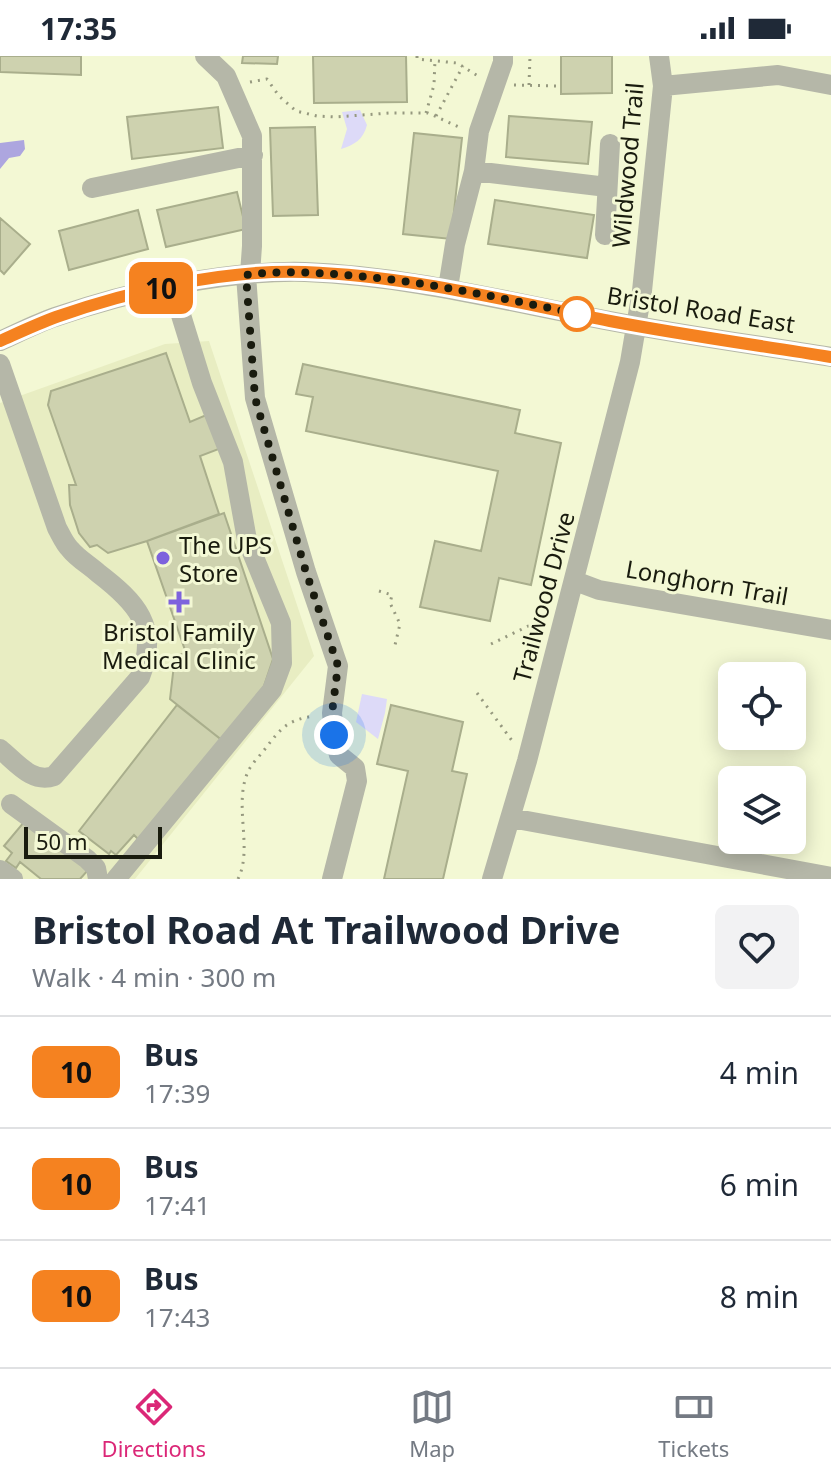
<!DOCTYPE html>
<meta charset="utf-8">
<style>
:root{--surface:#fff;--page:#f2f2f3;--text:#1f2937;--muted:#747a83;--line:#e0e1e3;--accent:#db2777}
body{margin:0;font-family:"Noto Sans",sans-serif;background:var(--page);color:var(--text);height:100vh;display:flex;flex-direction:column;font-size:30px;white-space:nowrap}
*{box-sizing:border-box;margin:0}
p{font-size:26px;color:var(--muted)}
.icon{flex:none;width:44px;height:44px;fill:none;stroke:currentColor;stroke-width:2;stroke-linecap:round;stroke-linejoin:round}
.map{position:relative;height:823px;overflow:hidden}
.drawer{display:flex;flex-direction:column;background:var(--surface);flex:1}
.drawer>*{flex:none}
.badge{padding:0 16px;border-radius:12px;font-size:28px;line-height:52px}
.tools{position:absolute;left:718px;top:606px;display:grid;gap:16px}
.tools a{display:grid;place-items:center;width:88px;height:88px;border-radius:12px;background:var(--surface);box-shadow:0 4px 20px #0003;font-size:40px}
.scale{position:absolute;left:24px;bottom:20px;width:138px;box-sizing:border-box;padding-left:8px;border:4px solid #191b0e;border-top:0;font-size:22px;line-height:28px;white-space:nowrap;color:#191b0e;-webkit-text-stroke:6px #f3f8d4;paint-order:stroke}
.you{position:absolute;width:40px;height:40px;margin:-20px;border:6px solid #fff;border-radius:50%;background:#1a73e8;box-shadow:0 0 0 12px #1a73e833}
.map>.badge{position:absolute;translate:-50% -50%;box-shadow:0 0 0 4px #fff}
.round{display:grid;place-items:center;flex:none;width:84px;height:84px;border-radius:12px;background:var(--page)}
.head{display:flex;align-items:center;justify-content:space-between;height:136px;padding:0 32px}
h1{font-size:38px;font-weight:700;line-height:60px}
ul{padding:0;list-style:none}
li{display:flex;align-items:center;gap:24px;height:112px;padding:0 32px;border-top:2px solid var(--line)}
li div{flex:1}
li b{display:block;font-size:30px}
li em{font-style:normal}
li .badge{min-width:88px;font-weight:700;text-align:center}
.status{display:flex;justify-content:space-between;align-items:center;height:56px;padding:0 40px;background:var(--surface);direction:ltr}
.status svg{height:22px;fill:currentColor}
.tabs{display:flex;justify-content:space-around;align-items:center;height:112px;border-top:2px solid var(--line);background:var(--surface);font-size:22px;color:var(--muted)}
.tabs a{display:grid;justify-items:center;gap:4px}
.tabs .selected{color:var(--accent)}
.map>svg:first-child{display:block}
</style>
<div class="status"><b>17:35</b><svg viewBox="0 0 49 12"><path d="M0 12V9h3v3zM5 12V6h3v6zM10 12V3h3v9zM15 12V0h3v12zM26 1h20v11H26zM47 4h2v5h-2z"/></svg></div>
<div class="map">
<svg width="831" height="823" viewBox="0 0 831 823">
<rect width="100%" height="100%" fill="#f3f8d4"/>
<path fill="#e8edc2" d="M209 285 314 600 135 823H0V347L165 288Z"/>
<path fill="#dddaf8" d="M360 54 367 69C363 84 354 89 341 93L347 73 342 56Z
M362 638 387 643 385 657 378 683 356 666Z"/>
<path fill="#ada6df" d="M24 84 25 93 20 100 9 102 0 113V87Z"/>
<path fill="#ced2af" stroke="#a9ae8c" stroke-width="2" d="M0 0H81V19L0 16Z
M243 0H278L277 8 242 7Z
M313 0H406L407 46 314 47Z
M561 0H612V37L561 38Z
M218 51 223 92 132 103 127 61Z
M509 60 592 66 588 108 506 101Z
M315 71 318 159 273 160 270 72Z
M414 77 462 82 451 183 403 178Z
M237 136 246 173 166 191 157 154Z
M495 144 594 159 587 202 488 188Z
M138 154 148 193 69 214 59 175Z
M0 162 30 188 4 218 0 214Z
M166 297 190 366 211 357 224 391 200 400 219 458 147 485 108 497 97 489 90 491 79 477 70 449 69 429H76L48 349 51 335Z
M303 308 520 354 515 377 561 387 531 529 499 522 490 565 420 551 435 485 481 495 498 415 306 375 313 341 296 338Z
M224 457 273 603 262 636 223 685 170 643 175 600 186 597 147 485Z
M177 649 223 685 141 786 134 779 116 799 111 795 109 798 79 775Z
M391 649 463 666 452 715 467 718 443 823H384L408 715 377 708Z
M24 766 89 813 80 823H41L20 806 16 812 6 805 12 797 4 790Z"/>
<g fill="none" stroke-linecap="round" stroke-linejoin="round">
<path stroke="#96997f" stroke-width="3" stroke-dasharray="2 6" stroke-linecap="butt" d="M417 0V3L457 7 478 20
M250 26 267 23 279 40 296 55 317 60 335 61 390 57H428L459 71
M514 29 559 30
M529 29 530 0
M426 57 434 29 435 4
M436 60 463 10
M379 535 392 539 390 547 400 568 395 589
M491 588 545 562
M477 637 513 686
M238 823C253 793 234 751 247 718 250 709 259 701 265 693 281 672 287 664 314 660"/>
<path stroke="#b5b7a8" stroke-width="20" d="M205 0 226 20 252 80V190L250 218
M663 30 778 19 831 29
M474 115 607 131
M92 132 253 99
M605 179 610 88
M246 219 255 342 306 516 338 610 332 657 334 679 339 699 355 712 357 725 332 823
M448 232 455 188 474 115 479 75 503 6V0
M0 285C18 277 37 267 55 261 131 235 225 214 305 216 409 220 508 246 610 265 683 279 757 289 831 301
M0 308 57 472C61 479 64 487 70 493 77 502 89 509 98 517 136 546 160 571 140 621L54 720C32 728 16 706 0 693
M575 525 599 534 831 574
M11 748 87 803 96 812 98 823
M511 762 831 821
M0 814 13 823
M116 823 272 634 282 607 281 567 247 484 233 406 202 327 172 230
M492 823 527 705 630 306 642 235 663 30 659 0"/>
</g>
<g fill="none" stroke-linecap="round" stroke-linejoin="round">
<g stroke="#fff" stroke-width="18">
<path id="line" d="M0 285C18 277 37 268 56 261 130 235 225 213 305 216 409 220 508 245 610 265 683 279 757 289 831 301"/>
</g>
<use href="#line" stroke="#f58220" stroke-width="12"/>
<path stroke="#191b0e" stroke-width="8" stroke-dasharray="0 14.4" d="M334 679 332 657 338 610 306 516 255 342 246 219C274 215 304 216 332 218 417 223 500 242 583 259L577 258"/>
</g>
<circle fill="#fff" stroke="#f58220" stroke-width="4" cx="577" cy="258" r="16"/>
<g fill="#7d62dd" stroke="#f3f8d4" stroke-width="3">
<circle cx="163" cy="502" r="8"/>
<path d="M175 534h8v8h8v8h-8v8h-8v-8h-8v-8h8z"/>
</g>
<g text-anchor="middle" dominant-baseline="central" stroke-width="6" stroke-linejoin="round" paint-order="stroke">
<g font-size="24" fill="#191b0e" stroke="#f3f8d4">
<text transform="translate(627 109) rotate(-85)">Wildwood Trail</text>
<text transform="translate(701 253) rotate(9)">Bristol Road East</text>
<text transform="translate(707 526) rotate(10)">Longhorn Trail</text>
<text transform="translate(543 541) rotate(-75)">Trailwood Drive</text>
</g>
<g font-size="24" fill="#191b0e" stroke="#f3f8d4" text-anchor="start">
<text x="179" y="488">The UPS<tspan x="179" dy="28">Store</tspan></text>
<text x="179" y="575" text-anchor="middle">Bristol Family<tspan x="179" dy="28">Medical Clinic</tspan></text>
</g>
</g>
</svg>
<div class="tools">
<a><svg class="icon" aria-label="locate" viewBox="0 0 24 24"><circle cx="12" cy="12" r="6"/><path d="M12 2v4M12 18v4M2 12h4M18 12h4"/></svg></a>
<a><svg class="icon" aria-label="layers" viewBox="0 0 24 24"><path d="M12 4l9 5-9 5-9-5zM3 14l9 5 9-5"/></svg></a>
</div>
<div class="scale">50 m</div>
<div class="you" style="left:334px;top:679px"></div>
<b class="badge" style="left:161px;top:232px;background:#f58220;color:#111">10</b>
</div>
<section class="drawer">
<div class="head"><div><h1>Bristol Road At Trailwood Drive</h1><p>Walk · 4 min · 300 m</p></div><a class="round"><svg class="icon" aria-label="heart" viewBox="0 0 24 24"><path d="M12 20l-8-8c-3-5 5-10 8-4 3-6 11-1 8 4z"/></svg></a></div>
<ul>
<li><span class="badge" style="background:#f58220;color:#111">10</span><div><b>Bus</b><p>17:39</p></div><em>4 min</em></li>
<li><span class="badge" style="background:#f58220;color:#111">10</span><div><b>Bus</b><p>17:41</p></div><em>6 min</em></li>
<li><span class="badge" style="background:#f58220;color:#111">10</span><div><b>Bus</b><p>17:43</p></div><em>8 min</em></li>
</ul>
</section>
<nav class="tabs">
<a class="selected"><svg class="icon" aria-label="directions" viewBox="0 0 24 24"><path d="M12 3l9 9-9 9-9-9zM9 14v-3h6M13 9l2 2-2 2"/></svg>Directions</a>
<a><svg class="icon" aria-label="map" viewBox="0 0 24 24"><path d="M3 6l6-2 6 2 6-2v14l-6 2-6-2-6 2zM9 4v14M15 6v14"/></svg>Map</a>
<a><svg class="icon" aria-label="tickets" viewBox="0 0 24 24"><path d="M3 7h18v10H3zM15 7v10"/></svg>Tickets</a>
</nav>
